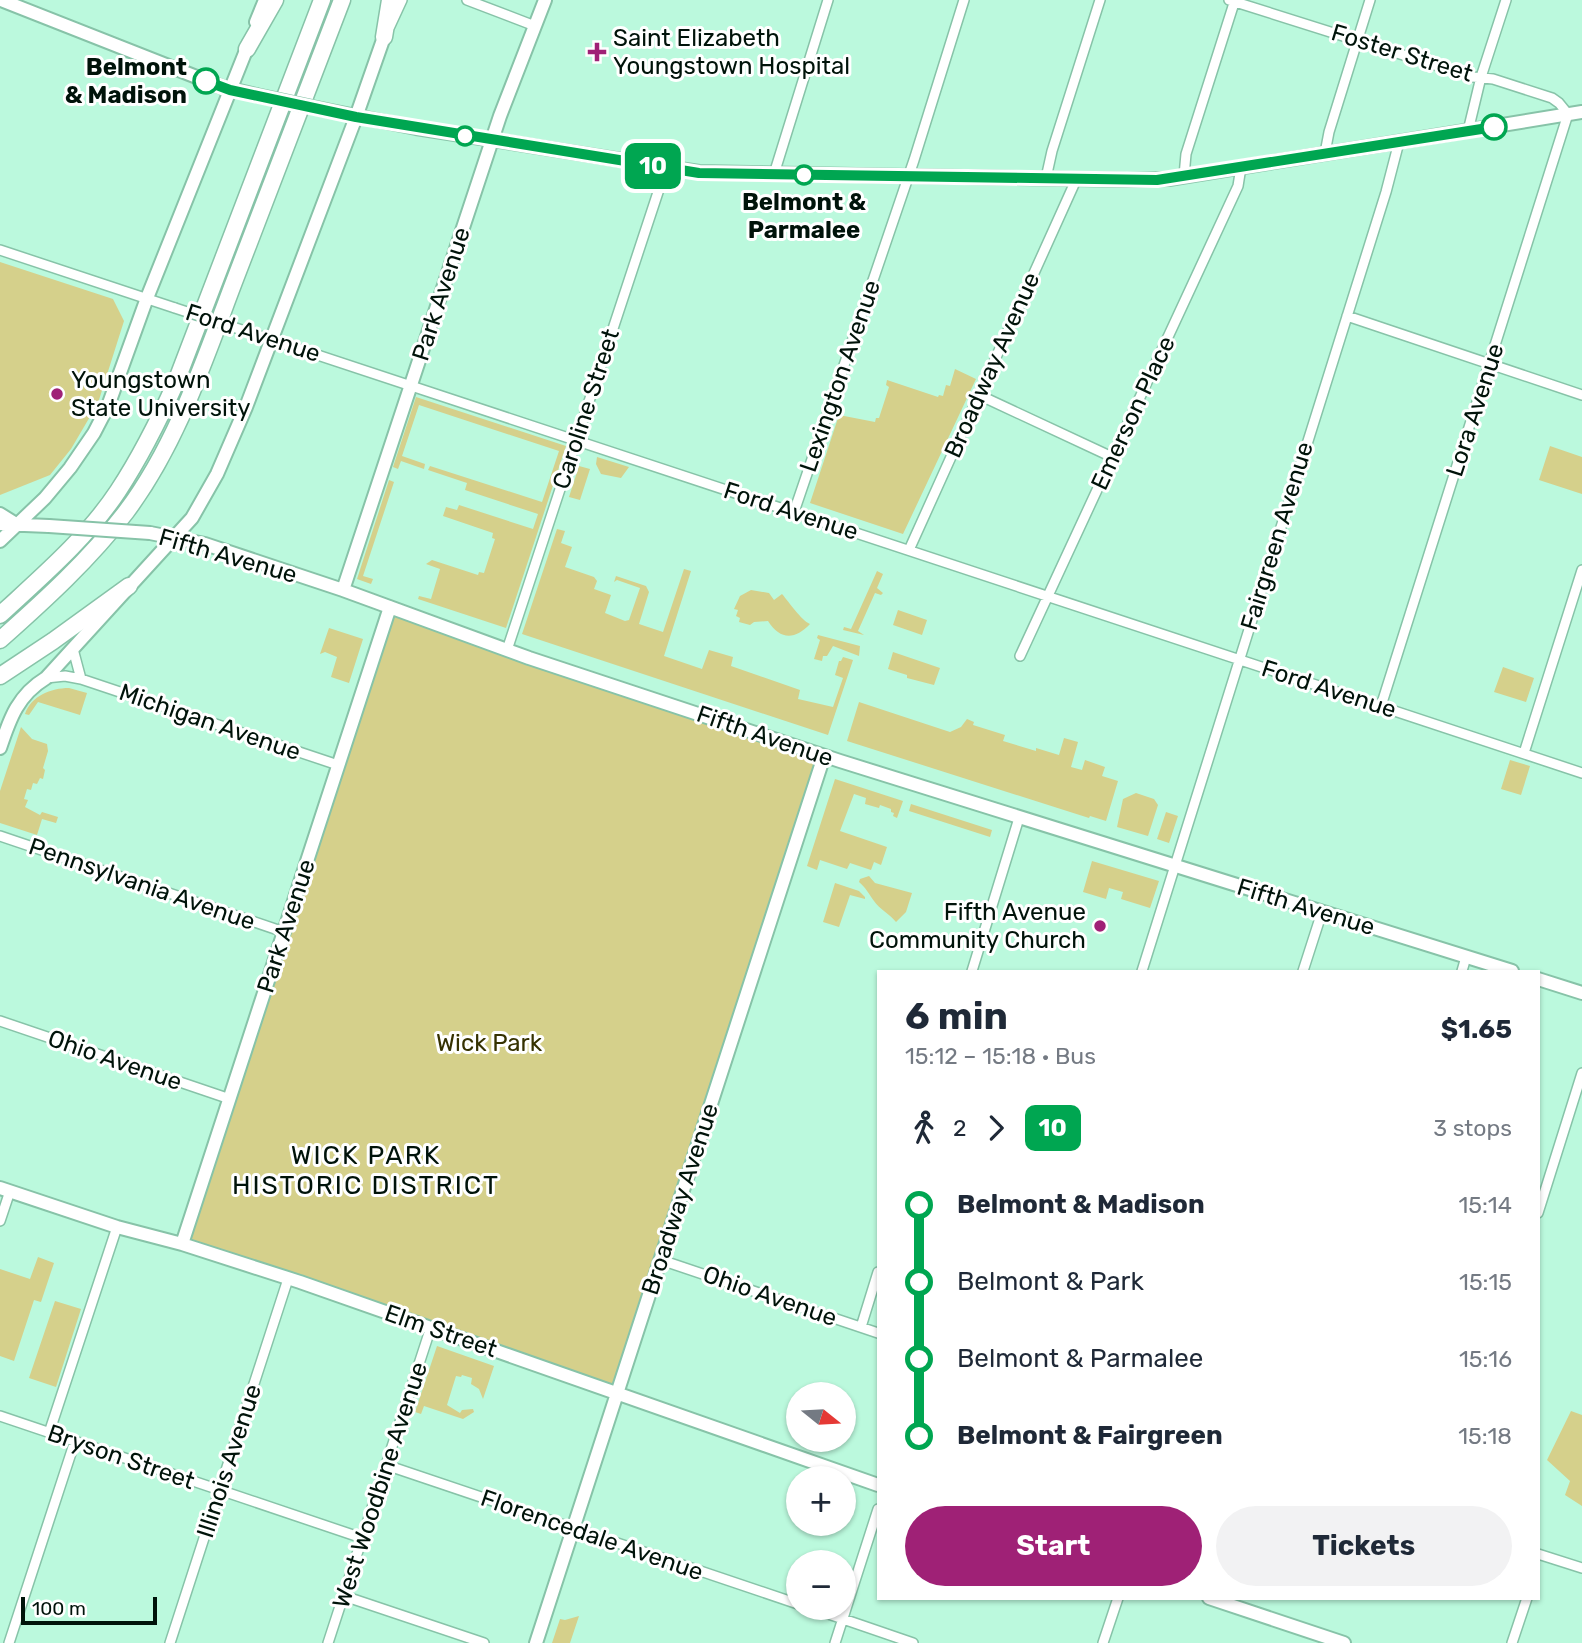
<!DOCTYPE html>
<meta charset="utf-8">
<style>
:root{--surface:#fff;--page:#f2f2f3;--text:#1f2937;--muted:#747a83;--accent:#9f2176}
body{margin:0;font-family:Rubik,sans-serif;background:var(--page);color:var(--text);height:100vh;display:flex;flex-direction:column;font-size:26px;white-space:nowrap}
*{box-sizing:border-box;margin:0}
p{font-size:23px;color:var(--muted)}
.icon{flex:none;width:38px;height:38px;fill:none;stroke:currentColor;stroke-width:2;stroke-linecap:round;stroke-linejoin:round}
.map{position:relative;flex:1;overflow:hidden}
.sheet{position:absolute;left:877px;top:970px;width:663px;height:630px;display:flex;flex-direction:column;background:var(--surface);border-radius:0px;box-shadow:0 2px 5px #0004}
.sheet>*{flex:none}
.badge{padding:0 14px;border-radius:10px;font-size:24px;line-height:46px}
.needle{width:46px;rotate:108deg}
.tools{position:absolute;left:786px;top:1382px;display:grid;gap:14px}
.tools a{display:grid;place-items:center;width:70px;height:70px;border-radius:50%;background:var(--surface);box-shadow:0 2px 5px #0004;font-size:35px}
.scale{position:absolute;left:21px;bottom:18px;width:136px;box-sizing:border-box;padding-left:7px;border:4px solid #00130a;border-top:0;font-size:19px;line-height:24px;white-space:nowrap;color:#00130a;-webkit-text-stroke:5px #fff;paint-order:stroke}
.map>.badge{position:absolute;translate:-50% -50%;box-shadow:0 0 0 4px #fff}
.legs{display:flex;align-items:center;gap:10px;height:77px;padding:0 28px;font-size:23px}
.legs p{margin-inline-start:auto}
.overview{display:flex;align-items:center;justify-content:space-between;height:119px;padding:0 28px}
h1{font-size:38px;font-weight:700;line-height:52px}
.cta{display:flex;gap:14px;margin-top:auto;padding:14px 28px}
.cta a{flex:1;height:80px;border-radius:42px;background:var(--accent);color:#fff;font-size:28px;font-weight:700;line-height:80px;text-align:center}
.cta a+a{background:var(--page);color:var(--text)}
ul{padding:0 28px;list-style:none}
li{display:flex;align-items:center;gap:24px;height:77px;font-size:26px}
li i{display:grid;place-items:center;width:10px;height:100%;margin:0 9px;background:currentColor}
li i::after{content:'';width:18px;height:18px;margin:-9px;border:5px solid;border-radius:50%;background:var(--surface)}
li p{margin-inline-start:auto}
li:first-child i{background:linear-gradient(#0000 50%,currentColor 0)}
li:last-child i{background:linear-gradient(currentColor 50%,#0000 0)}
.map>svg:first-child{display:block}
</style>
<div class="map">
<svg width="1582" height="1643" viewBox="0 0 1582 1643">
<rect width="100%" height="100%" fill="#bbf9dd"/>
<path fill="#d5d08b" d="M0 262 113 299 124 321 98 403 71 449 50 475 0 495Z
M955 369 976 379 903 534 810 503 839 415 875 422 876 418H879L889 387 886 385 887 380 938 397 939 395 943 396 946 385 950 386Z
M416 397 566 446 506 628 418 599 419 596 431 599 440 569 426 564 432 560 478 575 479 572 484 573 495 539 492 538 493 533 443 516 446 507 457 510 459 505 533 529 538 514 465 490 467 483 428 470 430 466 542 502 559 451 419 405 402 456 425 464 424 469 401 461 398 469 393 467Z
M1550 446 1582 457V494L1539 480Z
M597 457 629 467 621 478 601 474 596 464Z
M579 466 590 469 580 500 569 497Z
M389 480 394 482 363 576 373 579 371 584 357 579Z
M557 529 565 531 561 543 572 547 565 567 594 577 597 581 594 589 611 595 605 613 625 621 629 620 640 588 617 580 614 582 616 576 646 586 649 592 639 624 663 632 684 569 691 571 664 656 702 669 709 650 733 657 731 666 800 690 798 699 833 707 843 678 835 675 839 661H841L843 657 853 660 828 735 522 634Z
M877 571 883 574 877 588 883 593 881 595 875 593 858 631 864 635 843 630 844 627 851 629Z
M751 590 769 593 774 600 782 594C789 602 801 620 810 624 795 640 780 640 768 621L754 622 750 625 739 622 740 618 736 616 738 610 734 609 740 596Z
M390 607 824 756 617 1395 182 1244Z
M898 610 927 620 922 635 893 625Z
M329 628 363 639 349 683 331 677 337 657 325 652 320 654Z
M818 635 860 646 859 656 833 646 827 656H823L822 661 814 659 820 640 817 638Z
M893 652 940 668 934 685 907 678V675L888 669Z
M1503 667 1534 678 1526 702 1494 692Z
M69 688 87 693 80 715 38 702 29 715 25 714C31 696 51 688 69 688Z
M859 702 950 732 961 727 967 719 974 722 973 725 1005 735 1003 741 1036 751V748L1059 755 1064 738 1078 742 1071 767 1082 770 1085 760 1105 767 1102 776 1118 781 1106 821 1090 816 1089 818 847 741Z
M21 727 32 739 47 744 48 751 43 768 45 770 43 779 40 778 37 784 33 783 31 790 27 789 24 799 28 800 25 807 40 815 42 812 58 817 56 823 42 819 37 835 0 823V791Z
M1510 760 1530 766 1521 795 1501 789Z
M835 779 903 801 897 818 893 816 894 813 891 812V809L880 805 879 808 865 804 866 798 854 794 840 831 887 847 881 865 874 862 871 870 850 863 847 869 820 860 817 870 807 866Z
M1136 793 1154 799 1158 805 1148 836 1117 827 1123 799Z
M911 804 992 830 990 837 909 811Z
M1166 812 1178 816 1169 843 1157 839Z
M1092 861 1159 881 1150 908 1121 899 1123 892 1109 888 1106 899 1083 892Z
M869 876 875 883 912 893 906 912 896 922C890 914 879 909 874 901 869 894 866 888 859 882L860 879Z
M835 883 859 891 865 897V899L850 895 839 927 823 922Z
M38 1257 54 1263 41 1302 34 1300 14 1361 0 1356V1269L30 1279Z
M55 1301 81 1309 56 1387 29 1378Z
M437 1346 494 1366 483 1399 479 1389 471 1384 472 1378 462 1375 461 1377 456 1376 447 1405 460 1413 462 1410 473 1409 474 1412 463 1419 424 1406 421 1414 415 1412Z
M1571 1411 1582 1415V1506L1565 1495 1570 1481 1547 1460Z
M579 1616 570 1643H552L560 1619 565 1620Z"/>
<g fill="none" stroke-linecap="round" stroke-linejoin="round">
<g stroke="#87c3a8" stroke-width="12">
<path id="street" d="M467 0 535 26
M1229 0 1473 77 1493 79 1552 98 1559 103 1568 114 1381 706
M390 26 402 0
M1468 131 1481 77 1506 0
M1325 153 1329 132 1370 0
M774 174 828 0
M1184 176 1186 154 1235 0
M1046 178 1052 151 1100 0
M0 250 175 308
M1347 316 1582 395
M251 333 1582 773
M979 395 1112 457
M794 512 914 160 964 0
M909 550 1076 180
M73 649 81 679
M507 650 666 168
M1020 656 1238 186 1241 167
M46 678 65 676 81 679 338 765
M1524 753 1582 570
M0 836 284 932
M972 971 1019 818
M1142 971 1386 192 1399 142
M1303 971 1322 912
M1462 971 1466 957
M0 1021 230 1099
M1538 1213 1582 1073
M0 1221 10 1191
M661 1260 878 1333
M861 1327 878 1272
M0 1416 362 1538
M49 1433 117 1227
M386 1465 798 1604
M1538 1554 1582 1568
M344 1596 484 1643
M811 1608 913 1643
M9 1643 75 1441
M170 1643 288 1279
M328 1643 431 1327
M835 1643 878 1509
M1103 1643 1118 1598
M1512 1643 1527 1598"/>
</g>
<g stroke="#87c3a8" stroke-width="16">
<path id="secondary" d="M1 0 222 87 256 95
M256 22 265 0
M326 110 416 128 699 172 1127 180 1169 179 1582 112
M0 514 16 524
M0 524 49 526
M150 533 205 544 343 590 529 658 840 761 1512 971
M0 541 45 498 70 468 94 433 108 406 147 298 249 43
M343 590 500 116 545 0
M0 748C10 718 18 695 46 678L192 518 217 474 246 407 356 117 384 37
M1538 979 1582 993
M0 1188 117 1227 182 1244 300 1282 878 1485
M182 1244 390 607
M1209 1598 1344 1643
M536 1643 824 756"/>
</g>
<g stroke="#87c3a8" stroke-width="19">
<path id="highway" d="M384 37 390 0
M247 49 275 0
M0 615C41 577 87 538 118 491 141 456 159 420 176 382L322 0
M0 640C45 600 89 560 126 512 177 444 204 361 234 282 270 188 306 94 342 0
M0 676 53 641 129 586"/>
</g>
<use href="#street" stroke="#fff" stroke-width="9"/>
<use href="#secondary" stroke="#fff" stroke-width="12"/>
<use href="#highway" stroke="#fff" stroke-width="16"/>
<g stroke="#87c3a8" stroke-width="12" stroke-linecap="butt">
<path id="street-bridge" d="M175 308 251 333"/>
</g>
<g stroke="#87c3a8" stroke-width="16" stroke-linecap="butt">
<path id="secondary-bridge" d="M256 95 326 110
M49 526 150 533"/>
</g>
<use href="#street-bridge" stroke="#fff" stroke-width="9"/>
<use href="#secondary-bridge" stroke="#fff" stroke-width="12"/>
</g>
<g fill="none" stroke-linecap="round" stroke-linejoin="round">
<g stroke="#fff" stroke-width="16">
<path id="line-1" d="M206 81 230 90 356 117 699 173 1157 180 1494 127"/>
</g>
<use href="#line-1" stroke="#00a651" stroke-width="10"/>
</g>
<g fill="#9f2176" stroke="#fff" stroke-width="2.5">
<path d="M593.5 41.5h7v7h7v7h-7v7h-7v-7h-7v-7h7z"/>
<circle cx="57" cy="394" r="7"/>
<circle cx="1100" cy="926" r="7"/>
</g>
<g fill="#fff" stroke="#00a651" stroke-width="3.5">
<circle cx="206" cy="81" r="12"/>
<circle cx="1494" cy="127" r="12"/>
<circle cx="465" cy="136" r="9"/>
<circle cx="804" cy="175" r="9"/>
</g>
<g text-anchor="middle" dominant-baseline="central" stroke-width="6" stroke-linejoin="round" paint-order="stroke">
<g font-size="24" fill="#00130a" stroke="#fff" text-anchor="start">
<text x="613" y="38">Saint Elizabeth<tspan x="613" dy="28">Youngstown Hospital</tspan></text>
<text x="71" y="380">Youngstown<tspan x="71" dy="28">State University</tspan></text>
<text x="1086" y="912" text-anchor="end">Fifth Avenue<tspan x="1086" dy="28">Community Church</tspan></text>
</g>
<g font-size="24" fill="#00130a" stroke="#fff">
<text transform="translate(1402 53) rotate(17)">Foster Street</text>
<text transform="translate(441 294) rotate(-72)">Park Avenue</text>
<text transform="translate(253 333) rotate(18)">Ford Avenue</text>
<text transform="translate(992 365) rotate(-66)">Broadway Avenue</text>
<text transform="translate(840 376) rotate(-71)">Lexington Avenue</text>
<text transform="translate(586 409) rotate(-72)">Caroline Street</text>
<text transform="translate(1475 410) rotate(-72)">Lora Avenue</text>
<text transform="translate(1133 413) rotate(-65)">Emerson Place</text>
<text transform="translate(791 511) rotate(18)">Ford Avenue</text>
<text transform="translate(1277 536) rotate(-73)">Fairgreen Avenue</text>
<text transform="translate(228 556) rotate(16)">Fifth Avenue</text>
<text transform="translate(1329 689) rotate(18)">Ford Avenue</text>
<text transform="translate(210 722) rotate(19)">Michigan Avenue</text>
<text transform="translate(765 736) rotate(19)">Fifth Avenue</text>
<text transform="translate(142 884) rotate(19)">Pennsylvania Avenue</text>
<text transform="translate(1306 907) rotate(17)">Fifth Avenue</text>
<text transform="translate(286 926) rotate(-72)">Park Avenue</text>
<text transform="translate(115 1060) rotate(19)">Ohio Avenue</text>
<text transform="translate(680 1199) rotate(-72)">Broadway Avenue</text>
<text transform="translate(770 1296) rotate(19)">Ohio Avenue</text>
<text transform="translate(441 1331) rotate(19)">Elm Street</text>
<text transform="translate(121 1457) rotate(19)">Bryson Street</text>
<text transform="translate(229 1461) rotate(-72)">Illinois Avenue</text>
<text transform="translate(380 1485) rotate(-72)">West Woodbine Avenue</text>
<text transform="translate(592 1535) rotate(19)">Florencedale Avenue</text>
</g>
<g font-size="24" font-weight="bold" fill="#00130a" stroke="#fff" text-anchor="end">
<text x="187" y="67">Belmont<tspan x="187" dy="28">&amp; Madison</tspan></text>
<text x="804" y="202" text-anchor="middle">Belmont &amp;<tspan x="804" dy="28">Parmalee</tspan></text>
</g>
<g font-size="24" fill="#353100" stroke="#fff">
<text x="489" y="1043">Wick Park</text>
</g>
<g font-size="26" letter-spacing="2" fill="#00130a" stroke="#fff">
<text x="366" y="1155">WICK PARK<tspan x="366" dy="30">HISTORIC DISTRICT</tspan></text>
</g>
</g>
</svg>
<div class="tools">
<a><svg class="needle" viewBox="-14 -14 28 28"><path d="M0-13l5 13h-10z" fill="#e53935"/><path d="M0 13l5-13h-10z" fill="#747a83"/></svg></a>
<a>+</a>
<a>−</a>
</div>
<div class="scale">100 m</div>
<b class="badge" style="left:653px;top:166px;background:#00a651;color:#fff">10</b>
<section class="sheet">
<div class="overview"><div><h1>6 min</h1><p>15:12 – 15:18 · Bus</p></div><b>$1.65</b></div>
<div class="legs"><svg class="icon" aria-label="walk" viewBox="0 0 24 24"><circle cx="13" cy="4" r="2"/><path d="M13 8l-2 6 4 7M11 14l-3 7M7 12l3-4h3l4 4"/></svg>2<svg class="icon" aria-label="forward" viewBox="0 0 24 24"><path d="M9 5l7 7-7 7"/></svg><b class="badge" style="background:#00a651;color:#fff">10</b><p>3 stops</p></div>
<ul>
<li><i style="color:#00a651"></i><b>Belmont &amp; Madison</b><p>15:14</p></li>
<li><i style="color:#00a651"></i><span>Belmont &amp; Park</span><p>15:15</p></li>
<li><i style="color:#00a651"></i><span>Belmont &amp; Parmalee</span><p>15:16</p></li>
<li><i style="color:#00a651"></i><b>Belmont &amp; Fairgreen</b><p>15:18</p></li>
</ul>
<div class="cta"><a>Start</a><a>Tickets</a></div>
</section>
</div>
